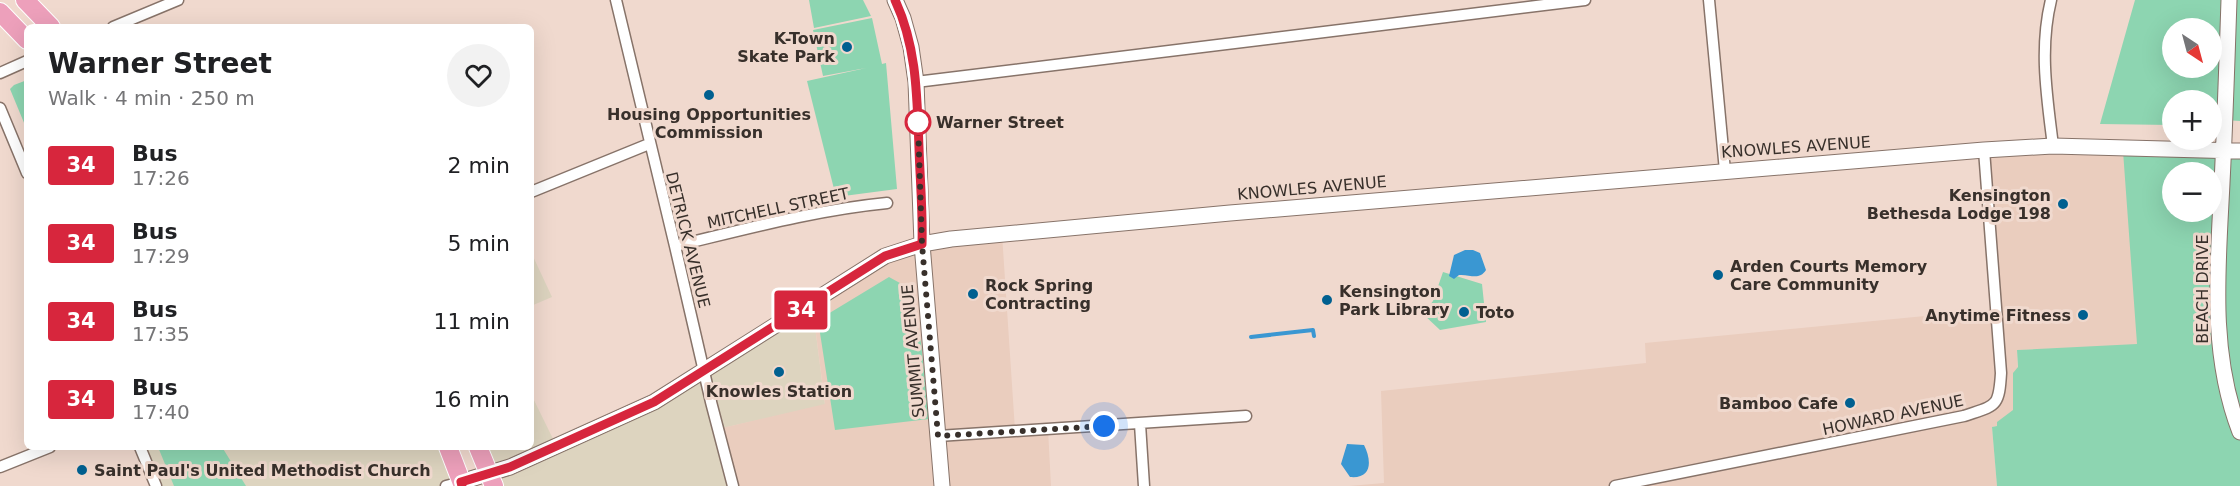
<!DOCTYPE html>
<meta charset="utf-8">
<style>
:root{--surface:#fff;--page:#f2f2f2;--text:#202124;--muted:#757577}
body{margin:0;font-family:"DejaVu Sans",sans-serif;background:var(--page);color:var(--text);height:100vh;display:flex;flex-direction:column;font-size:22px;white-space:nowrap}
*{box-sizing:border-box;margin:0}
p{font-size:20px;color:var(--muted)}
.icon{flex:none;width:33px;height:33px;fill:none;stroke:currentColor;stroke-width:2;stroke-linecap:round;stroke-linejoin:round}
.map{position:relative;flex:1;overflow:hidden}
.sheet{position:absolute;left:24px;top:24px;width:510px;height:426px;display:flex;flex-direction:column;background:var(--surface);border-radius:9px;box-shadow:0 6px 24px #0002}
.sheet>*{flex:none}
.badge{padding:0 12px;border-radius:4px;font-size:21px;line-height:39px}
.needle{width:39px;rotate:144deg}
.buttons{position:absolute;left:2162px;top:18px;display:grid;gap:12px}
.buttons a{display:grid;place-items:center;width:60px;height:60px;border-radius:50%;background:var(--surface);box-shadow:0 6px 24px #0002;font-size:30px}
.you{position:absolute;width:30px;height:30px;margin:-15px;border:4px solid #fff;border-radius:50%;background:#1a73e8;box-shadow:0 0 0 9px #1a73e833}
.map>.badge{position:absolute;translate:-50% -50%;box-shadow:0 0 0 3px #fff}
.round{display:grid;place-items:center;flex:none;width:63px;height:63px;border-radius:32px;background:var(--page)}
.summary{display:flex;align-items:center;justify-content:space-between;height:102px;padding:0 24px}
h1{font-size:28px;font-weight:600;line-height:45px}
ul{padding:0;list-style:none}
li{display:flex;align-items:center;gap:18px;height:78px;padding:0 24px}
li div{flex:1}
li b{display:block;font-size:22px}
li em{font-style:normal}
li .badge{min-width:66px;font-weight:700;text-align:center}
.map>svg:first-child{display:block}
</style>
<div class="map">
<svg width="2240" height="486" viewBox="0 0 2240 486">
<rect width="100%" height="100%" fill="#f0d9ce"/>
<path fill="#ddd4bf" d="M531 252 552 297 531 306Z
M804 308 815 326 825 405 718 429 733 486H494L478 447H531V394L556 445 654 402Z
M140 447H448L463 486H156Z"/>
<path fill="#eacdbe" d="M2133 147 2137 345 2017 350 2020 422 1992 427 1997 486H1349L1384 483 1381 391 1646 363 1645 343 1997 309 1984 150Z
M1002 234 1015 430 1048 429 1051 486H733L718 429 825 404 815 326 804 308 885 256Z"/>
<path fill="#8dd5b1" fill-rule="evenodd" d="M809 0H863L871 16 814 28Z
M2135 0H2240V121L2211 119V100H2172V125L2100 124ZM2172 28H2211V68H2172Z
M872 18 882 64 886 63 897 189 836 197 807 81 866 68 823 76 813 30Z
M27 80V130L10 89 14 85Z
M2123 151 2240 158V486H1997L1992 427 1997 426V422L2013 410V373L2018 367 2017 350 2137 344ZM2172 172H2211V212H2172Z
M1443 272 1482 284 1486 322 1440 330 1423 314 1433 301Z
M889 277 909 288 921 343 929 419 835 430 818 320Z
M158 447H222L246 486H174Z"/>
<path fill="#3a97d2" d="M1465 250H1473L1480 253 1486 270C1479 281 1470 274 1459 275L1454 279 1449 276 1454 255Z
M1347 444 1364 445C1372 461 1372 479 1350 477L1341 464Z"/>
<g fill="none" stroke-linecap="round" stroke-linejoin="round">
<path stroke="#3a97d2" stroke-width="4" d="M1251 337 1313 330 1314 336"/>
<g stroke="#877369" stroke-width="13">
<path id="street" d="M616 0 675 246 711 402 733 486
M1709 0 1725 171
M2051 0C2039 49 2047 97 2053 146
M113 27 178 0
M0 73 27 61
M916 82 1585 0
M0 108 27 173
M531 192 649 144
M675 246C746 229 815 210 887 203
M1140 424 1144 486
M938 436 1246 416
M140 447 156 486
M0 467 50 447
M446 486 461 482
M1615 486 1964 416C1996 405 1999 408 2001 373L1984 150"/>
</g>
<g stroke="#877369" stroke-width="17">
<path id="secondary" d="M895 0 903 18 911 47 916 82 922 244 942 486
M2229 0C2227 61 2225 122 2222 183 2218 267 2209 352 2240 432
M461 482 510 467 654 402 885 256 922 244 951 239 1230 213 1984 150 2053 146 2240 151"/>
</g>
<g stroke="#fff" stroke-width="20">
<path id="primary" d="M25 0 51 27
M0 12 27 40
M448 447 463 486
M478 447 494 486"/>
</g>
<use href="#street" stroke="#fff" stroke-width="10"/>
<use href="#secondary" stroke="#fff" stroke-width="15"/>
<use href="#primary" stroke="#eda0bb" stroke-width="18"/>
</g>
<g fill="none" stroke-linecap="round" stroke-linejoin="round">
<g stroke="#fff" stroke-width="14">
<path id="line" d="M462 486 461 482 510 467 654 402 885 256 922 244C923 212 920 180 919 148 917 97 917 47 895 0"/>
</g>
<use href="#line" stroke="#d7263d" stroke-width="9"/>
<path stroke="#38302b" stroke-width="6" stroke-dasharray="0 10.8" d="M918 122 922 244 938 436 1104 426"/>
</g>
<g fill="#006090" stroke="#f0d9ce" stroke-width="2">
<circle cx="847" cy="47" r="6"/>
<circle cx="709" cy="95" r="6"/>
<circle cx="2063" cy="204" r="6"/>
<circle cx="1718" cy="275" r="6"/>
<circle cx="973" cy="294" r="6"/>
<circle cx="1327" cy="300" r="6"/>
<circle cx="1464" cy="312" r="6"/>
<circle cx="2083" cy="315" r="6"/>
<circle cx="779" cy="372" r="6"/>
<circle cx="1850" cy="403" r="6"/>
<circle cx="82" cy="470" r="6"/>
</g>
<circle fill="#fff" stroke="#d7263d" stroke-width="3" cx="918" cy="122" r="12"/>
<g text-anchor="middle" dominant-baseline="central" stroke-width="6" stroke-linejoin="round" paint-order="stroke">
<g font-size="16" font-weight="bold" fill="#38302b" stroke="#f0d9ce" text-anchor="start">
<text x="835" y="38" text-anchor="end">K-Town<tspan x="835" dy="18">Skate Park</tspan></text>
<text x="709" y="114" text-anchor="middle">Housing Opportunities<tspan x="709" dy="18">Commission</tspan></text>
<text x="2051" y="195" text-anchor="end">Kensington<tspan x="2051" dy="18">Bethesda Lodge 198</tspan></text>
<text x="1730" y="266">Arden Courts Memory<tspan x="1730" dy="18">Care Community</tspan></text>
<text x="985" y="285">Rock Spring<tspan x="985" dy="18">Contracting</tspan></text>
<text x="1339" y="291">Kensington<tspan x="1339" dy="18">Park Library</tspan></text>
<text x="1476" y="312">Toto</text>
<text x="2071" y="315" text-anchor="end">Anytime Fitness</text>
<text x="779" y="391" text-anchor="middle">Knowles Station</text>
<text x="1838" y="403" text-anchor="end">Bamboo Cafe</text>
<text x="94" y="470">Saint Paul's United Methodist Church</text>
</g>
<g font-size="16" font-weight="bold" fill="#38302b" stroke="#f0d9ce" text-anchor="start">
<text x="936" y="122">Warner Street</text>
</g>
<g font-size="16" fill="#38302b" stroke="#f0d9ce">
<text transform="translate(1796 147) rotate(-4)">KNOWLES AVENUE</text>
<text transform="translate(1312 188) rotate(-5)">KNOWLES AVENUE</text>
<text transform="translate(778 208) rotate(-12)">MITCHELL STREET</text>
<text transform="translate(688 240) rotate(76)">DETRICK AVENUE</text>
<text transform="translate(2202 289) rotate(-90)">BEACH DRIVE</text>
<text transform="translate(913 351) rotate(-95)">SUMMIT AVENUE</text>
<text transform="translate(1893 415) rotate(-12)">HOWARD AVENUE</text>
</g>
</g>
</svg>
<div class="buttons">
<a><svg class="needle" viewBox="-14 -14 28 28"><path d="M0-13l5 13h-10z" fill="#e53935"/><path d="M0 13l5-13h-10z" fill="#757577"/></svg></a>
<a>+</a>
<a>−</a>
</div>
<div class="you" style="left:1104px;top:426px"></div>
<b class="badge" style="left:801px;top:310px;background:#d7263d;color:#fff">34</b>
<section class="sheet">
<div class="summary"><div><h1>Warner Street</h1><p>Walk · 4 min · 250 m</p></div><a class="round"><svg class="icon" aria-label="heart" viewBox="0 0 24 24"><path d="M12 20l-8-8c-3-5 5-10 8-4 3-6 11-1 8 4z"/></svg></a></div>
<ul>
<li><span class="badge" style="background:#d7263d;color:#fff">34</span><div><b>Bus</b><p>17:26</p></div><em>2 min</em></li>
<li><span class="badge" style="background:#d7263d;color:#fff">34</span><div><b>Bus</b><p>17:29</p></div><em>5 min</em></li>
<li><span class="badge" style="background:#d7263d;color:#fff">34</span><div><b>Bus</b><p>17:35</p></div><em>11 min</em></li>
<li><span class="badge" style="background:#d7263d;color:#fff">34</span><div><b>Bus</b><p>17:40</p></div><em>16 min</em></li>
</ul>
</section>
</div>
